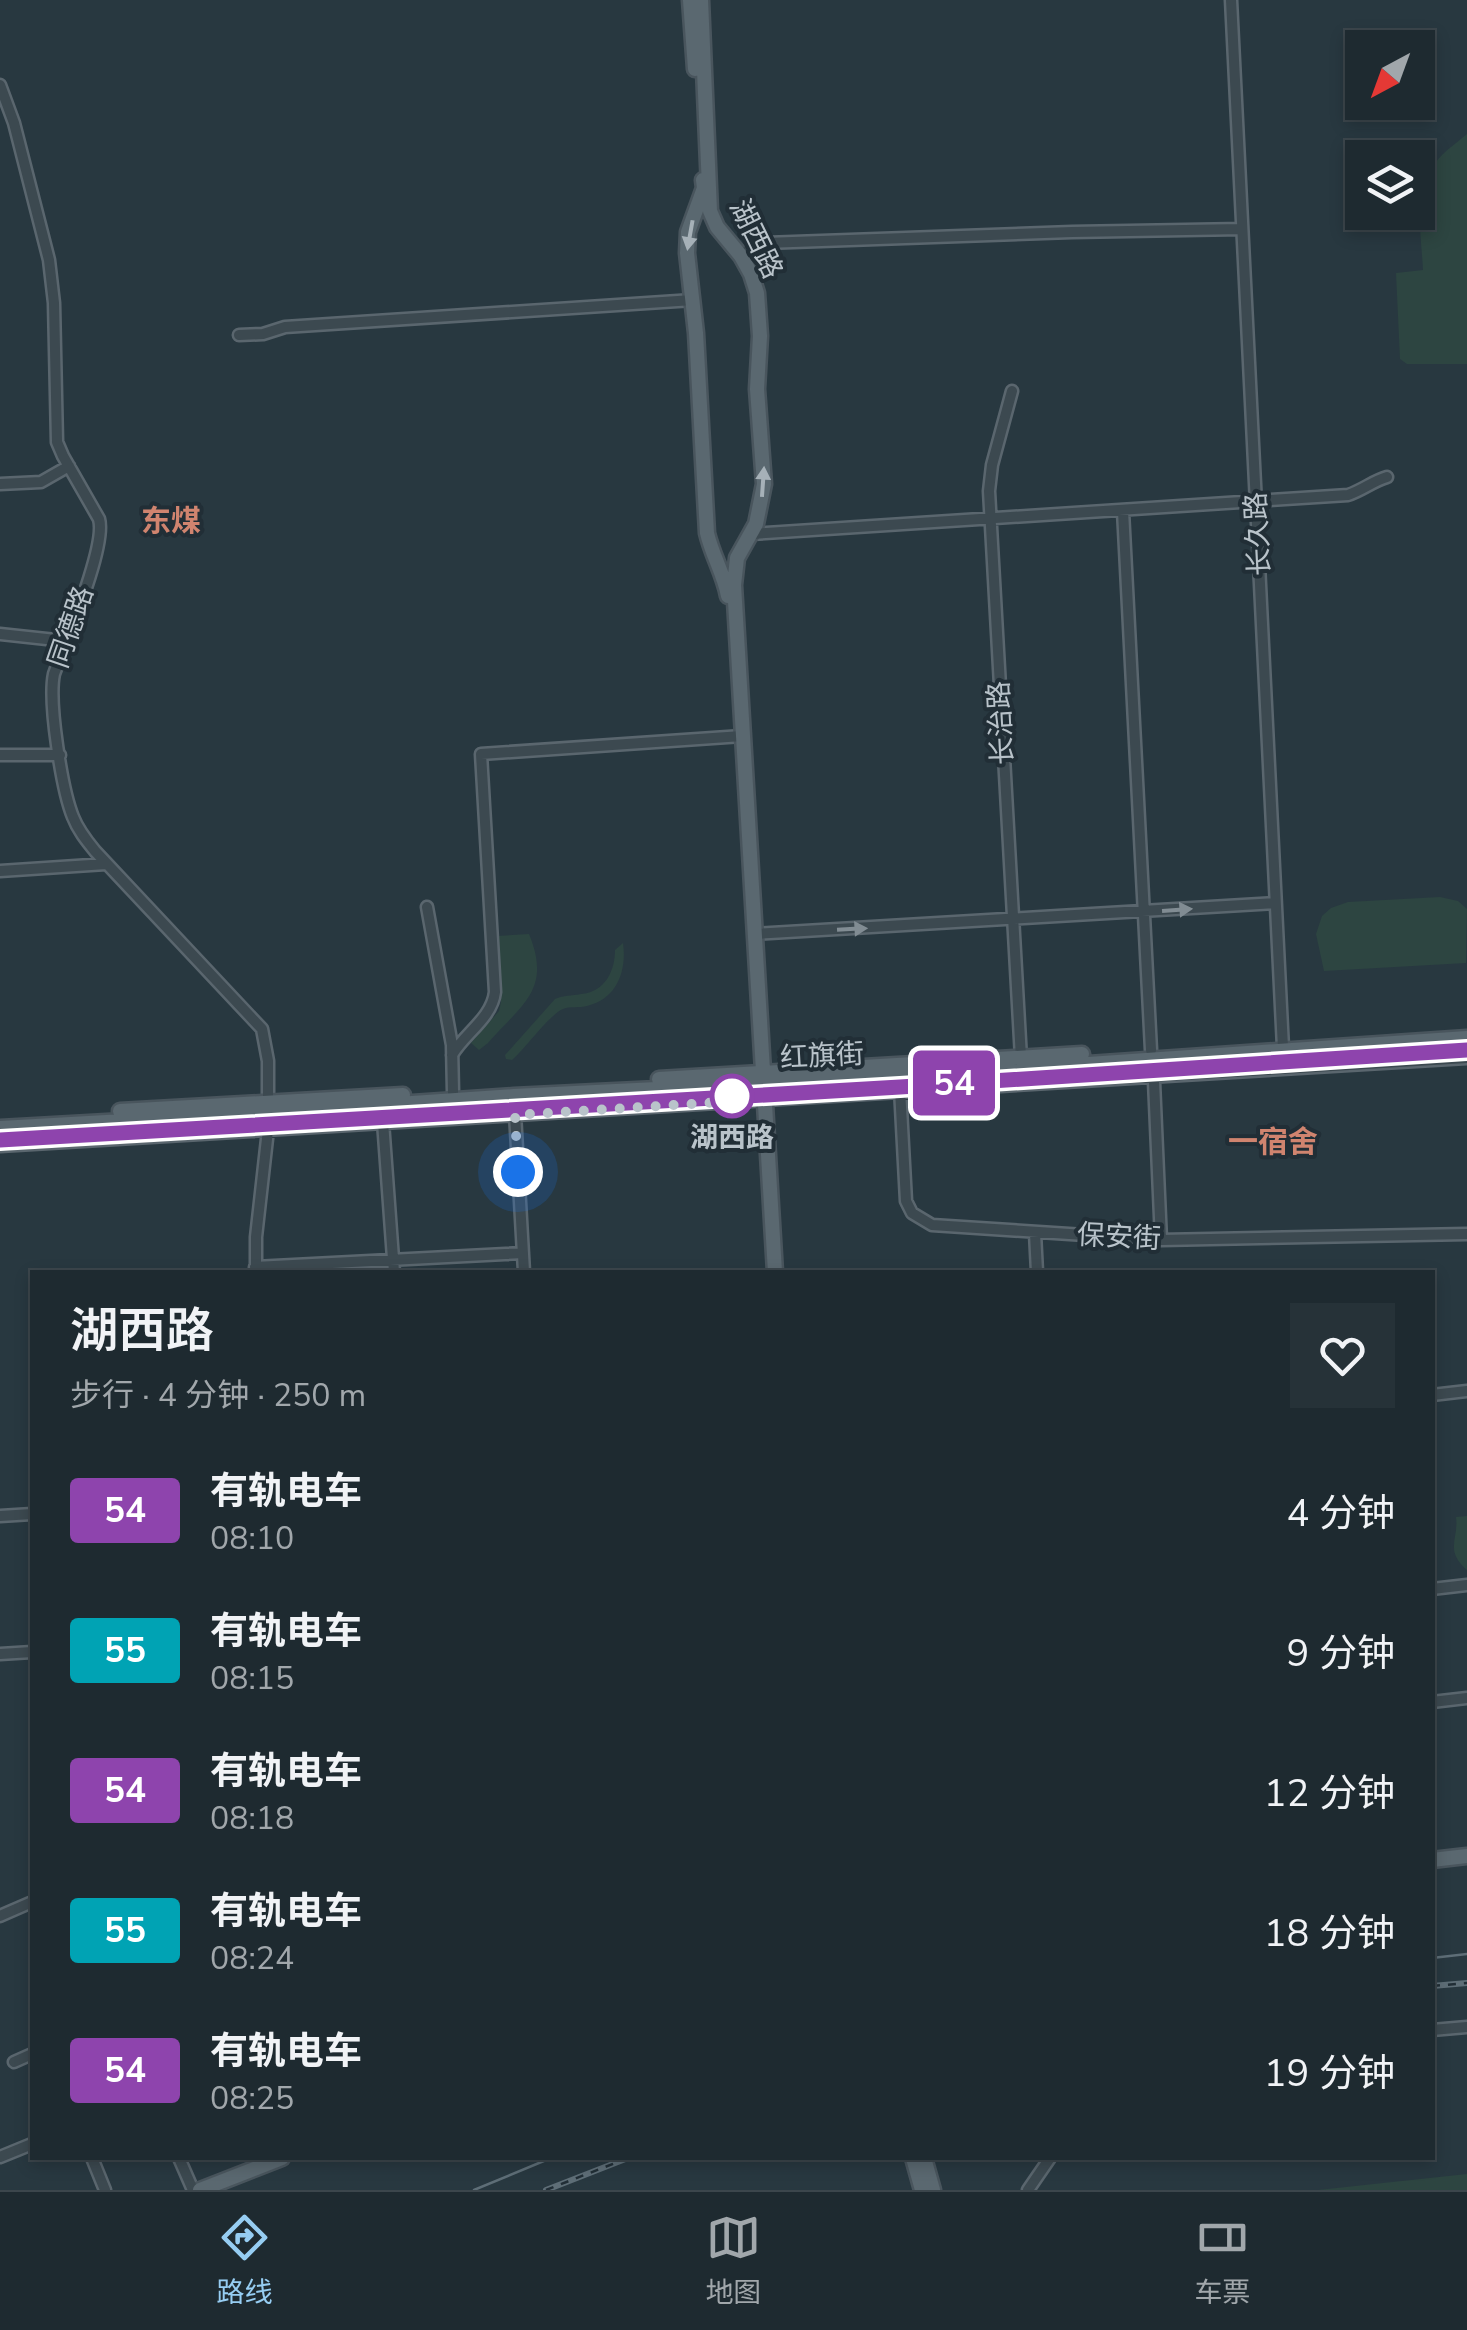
<!DOCTYPE html>
<html lang="zh">
<meta charset="utf-8">
<style>
:root{--surface:#1e2a30;--page:#263238;--text:#f1f3f6;--muted:#a1a7ab;--line:#3c464c;--accent:#96cdf2}
body{margin:0;font-family:"Nunito Sans","Noto Sans SC",sans-serif;background:var(--page);color:var(--text);height:100vh;display:flex;flex-direction:column;font-size:38px;white-space:nowrap}
*{box-sizing:border-box;margin:0}
p{font-size:32px;color:var(--muted)}
.icon{flex:none;width:55px;height:55px;fill:none;stroke:currentColor;stroke-width:2;stroke-linecap:round;stroke-linejoin:round}
.map{position:relative;flex:1;overflow:hidden}
.drawer{position:absolute;left:30px;top:1270px;width:1405px;height:890px;display:flex;flex-direction:column;background:var(--surface);border-radius:0px;box-shadow:0 5px 15px #0003,0 0 0 2px var(--line)}
.drawer>*{flex:none}
.badge{padding:0 20px;border-radius:8px;font-size:35px;line-height:65px}
.needle{width:65px;rotate:221deg}
.tools{position:absolute;left:1345px;top:30px;display:grid;gap:20px}
.tools a{display:grid;place-items:center;width:90px;height:90px;border-radius:0px;background:var(--surface);box-shadow:0 5px 15px #0003,0 0 0 2px var(--line);font-size:50px}
.you{position:absolute;width:50px;height:50px;margin:-25px;border:8px solid #fff;border-radius:50%;background:#1a73e8;box-shadow:0 0 0 15px #1a73e833}
.map>.badge{position:absolute;translate:-50% -50%;box-shadow:0 0 0 5px #fff}
.round{display:grid;place-items:center;flex:none;width:105px;height:105px;border-radius:0px;background:var(--page)}
.summary{display:flex;align-items:center;justify-content:space-between;height:170px;padding:0 40px}
h1{font-size:48px;font-weight:600;line-height:75px}
ul{padding:0;list-style:none}
li{display:flex;align-items:center;gap:30px;height:140px;padding:0 40px}
li div{flex:1}
li b{display:block;font-size:38px}
li em{font-style:normal}
li .badge{min-width:110px;font-weight:700;text-align:center}
.menu{display:flex;justify-content:space-around;align-items:center;height:140px;border-top:2px solid var(--line);background:var(--surface);font-size:28px;color:var(--muted)}
.menu a{display:grid;justify-items:center;gap:5px}
.menu .active{color:var(--accent)}
.map>svg:first-child{display:block}
</style>
<div class="map">
<svg width="1467" height="2190" viewBox="0 0 1467 2190">
<rect width="100%" height="100%" fill="#283840"/>
<path fill="#2d4541" d="M1467 134V364H1407L1400 359 1396 273 1423 270C1421 230 1411 187 1442 155 1450 147 1459 141 1467 134Z
M1440 897 1458 901 1467 909 1466 963 1324 971 1316 934 1322 916 1331 908 1348 902Z
M529 934C552 990 522 1004 488 1043L479 1050 471 1043 499 1011 501 1002 497 936Z
M623 943C627 971 617 999 587 1006 580 1008 570 1006 563 1009 550 1014 525 1049 512 1060L506 1059 505 1055 555 999C564 995 571 996 581 994 605 992 615 971 615 950Z
M1467 1516V1570C1444 1550 1459 1539 1456 1517Z
M1467 2174V2190H1318Z"/>
<g fill="none" stroke-linecap="round" stroke-linejoin="round">
<g stroke="#5a666e" stroke-width="15">
<path id="minor" d="M1231 0 1284 1068
M0 85 14 123 49 260 54 303 57 442 63 456 99 519C107 546 65 643 54 674 48 702 62 790 73 817 78 830 86 840 95 851L262 1029 268 1061V1130L256 1237V1272
M741 256 750 249 765 243 1072 232 1242 229
M239 335 263 334 285 327 693 300
M1012 391 992 465 989 491 1021 1058
M0 484 41 482 69 466
M1123 511 1151 1050
M751 534 1348 495C1363 490 1373 481 1387 477
M0 634 65 641
M0 755H60
M0 871 106 864
M427 907 452 1045 453 1092
M755 934 1275 903
M452 1055C464 1034 492 1018 495 992L481 754 742 736
M1153 1059 1161 1240
M900 1089 906 1201 912 1213 932 1225 1161 1240 1467 1234
M514 1096 524 1272
M383 1122 394 1272
M0 1146 1467 1058
M1035 1233 1037 1272
M255 1267 523 1253
M1432 1395 1467 1391
M0 1516 32 1514
M1432 1589 1467 1585
M0 1654 32 1652
M1432 1702 1467 1698
M0 1916 32 1902
M1432 2030 1467 2027
M14 2062 32 2054
M0 2157 32 2144
M92 2158 105 2190
M179 2158 193 2190
M1028 2190 1050 2158"/>
</g>
<g stroke="#49555d" stroke-width="19">
<path id="major" d="M690 0 695 69
M701 0 710 211 717 227 741 256 751 274 757 293 760 336 757 389 764 484 756 524 737 558 734 585 775 1272
M703 180 704 188 688 232 687 253 696 333 707 533C712 555 724 574 728 596
M659 1079 1082 1054
M120 1111 403 1095
M0 1128 267 1113 514 1096 899 1077 1467 1038
M1432 1860 1467 1856
M913 2158 922 2190
M924 2158 933 2190
M200 2190 282 2158"/>
</g>
<use href="#minor" stroke="#3c4950" stroke-width="10"/>
<use href="#major" stroke="#5a6870" stroke-width="14"/>
<path stroke="#5e6e77" stroke-width="2.5" d="M0 1135 267 1119 417 1112 515 1103 899 1082 1467 1044
M1432 1958 1467 1954
M474 2190 551 2158"/>
<g stroke="#5e6e77" stroke-width="6">
<path id="rail" d="M1432 1986 1467 1983
M546 2190 628 2158"/>
</g>
<use href="#rail" stroke="#212e36" stroke-width="2.5" stroke-dasharray="8" stroke-linecap="butt"/>
</g>
<defs><path id="oneway-solid" d="M-6-.8H1V-3.2L6.5 0L1 3.2V.8H-6Z" transform="scale(2.5)"/></defs>
<g fill="#a6b1b8">
<use href="#oneway-solid" transform="translate(690 235) rotate(100)"/>
<use href="#oneway-solid" transform="translate(763 482) rotate(-86)"/>
</g>
<g fill="#818c93">
<use href="#oneway-solid" transform="translate(1177 910) rotate(-4)"/>
<use href="#oneway-solid" transform="translate(852 929) rotate(-3)"/>
</g>
<g fill="none" stroke-linecap="round" stroke-linejoin="round">
<g stroke="#fff" stroke-width="22">
<path id="line" d="M0 1140 900 1087 1467 1050"/>
</g>
<use href="#line" stroke="#8e44ad" stroke-width="15"/>
<path stroke="#b9c3ca" stroke-width="10" stroke-dasharray="0 18" d="M518 1172 515 1115 722 1102 732 1096"/>
</g>
<circle fill="#fff" stroke="#8e44ad" stroke-width="5" cx="732" cy="1096" r="20"/>
<g text-anchor="middle" dominant-baseline="central" stroke-width="8" stroke-linejoin="round" paint-order="stroke">
<g font-size="28" fill="#b9c3ca" stroke="#212e36">
<text transform="translate(756 239) rotate(64)">湖西路</text>
<text transform="translate(1258 534) rotate(-93)">长久路</text>
<text transform="translate(71 627) rotate(-71)">同德路</text>
<text transform="translate(1001 723) rotate(-93)">长治路</text>
<text transform="translate(822 1056) rotate(-3)">红旗街</text>
<text transform="translate(1119 1237) rotate(3)">保安街</text>
</g>
<g font-size="28" font-weight="bold" fill="#b9c3ca" stroke="#212e36">
<text x="732" y="1138">湖西路</text>
</g>
<g font-size="30" font-weight="bold" fill="#d0846f" stroke="#212e36">
<text x="171" y="521">东煤</text>
<text x="1273" y="1142">一宿舍</text>
</g>
</g>
</svg>
<div class="tools">
<a><svg class="needle" viewBox="-14 -14 28 28"><path d="M0-13l5 13h-10z" fill="#e53935"/><path d="M0 13l5-13h-10z" fill="#a1a7ab"/></svg></a>
<a><svg class="icon" aria-label="layers" viewBox="0 0 24 24"><path d="M12 4l9 5-9 5-9-5zM3 14l9 5 9-5"/></svg></a>
</div>
<div class="you" style="left:518px;top:1172px"></div>
<b class="badge" style="left:954px;top:1083px;background:#8e44ad;color:#fff">54</b>
<section class="drawer">
<div class="summary"><div><h1>湖西路</h1><p>步行 · 4 分钟 · 250 m</p></div><a class="round"><svg class="icon" aria-label="heart" viewBox="0 0 24 24"><path d="M12 20l-8-8c-3-5 5-10 8-4 3-6 11-1 8 4z"/></svg></a></div>
<ul>
<li><span class="badge" style="background:#8e44ad;color:#fff">54</span><div><b>有轨电车</b><p>08:10</p></div><em>4 分钟</em></li>
<li><span class="badge" style="background:#00a3b4;color:#fff">55</span><div><b>有轨电车</b><p>08:15</p></div><em>9 分钟</em></li>
<li><span class="badge" style="background:#8e44ad;color:#fff">54</span><div><b>有轨电车</b><p>08:18</p></div><em>12 分钟</em></li>
<li><span class="badge" style="background:#00a3b4;color:#fff">55</span><div><b>有轨电车</b><p>08:24</p></div><em>18 分钟</em></li>
<li><span class="badge" style="background:#8e44ad;color:#fff">54</span><div><b>有轨电车</b><p>08:25</p></div><em>19 分钟</em></li>
</ul>
</section>
</div>
<nav class="menu">
<a class="active"><svg class="icon" aria-label="directions" viewBox="0 0 24 24"><path d="M12 3l9 9-9 9-9-9zM9 14v-3h6M13 9l2 2-2 2"/></svg>路线</a>
<a><svg class="icon" aria-label="map" viewBox="0 0 24 24"><path d="M3 6l6-2 6 2 6-2v14l-6 2-6-2-6 2zM9 4v14M15 6v14"/></svg>地图</a>
<a><svg class="icon" aria-label="tickets" viewBox="0 0 24 24"><path d="M3 7h18v10H3zM15 7v10"/></svg>车票</a>
</nav>
